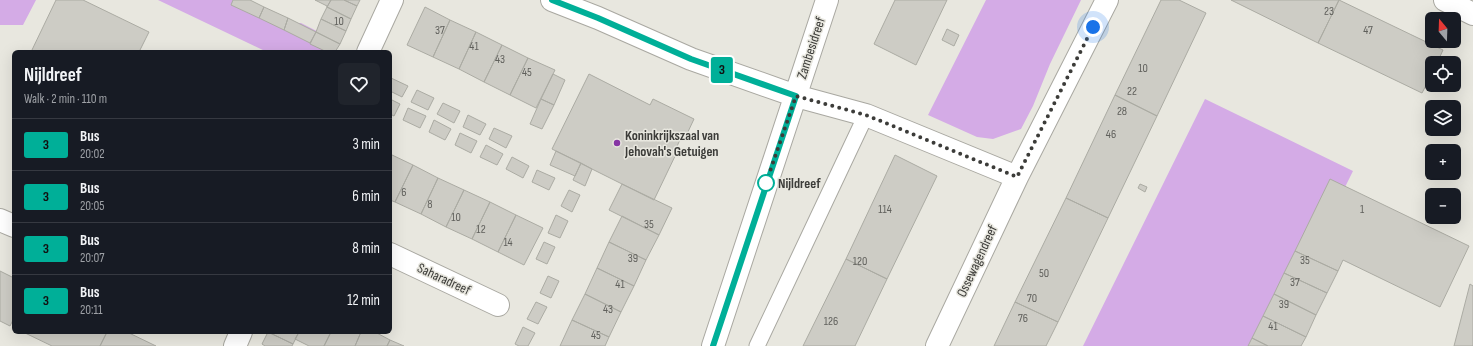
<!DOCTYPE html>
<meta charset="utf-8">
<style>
:root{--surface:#171b24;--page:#20242c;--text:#f1f3f6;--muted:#9ea1a6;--line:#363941}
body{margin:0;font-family:"Sofia Sans Condensed",sans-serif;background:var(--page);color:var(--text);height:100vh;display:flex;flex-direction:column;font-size:15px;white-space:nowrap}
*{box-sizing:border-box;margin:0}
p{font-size:13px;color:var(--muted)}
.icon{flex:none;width:22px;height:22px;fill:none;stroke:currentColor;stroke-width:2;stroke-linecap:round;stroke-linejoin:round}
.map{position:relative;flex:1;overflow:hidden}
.side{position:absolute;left:12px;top:50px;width:380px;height:284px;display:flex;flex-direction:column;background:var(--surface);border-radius:6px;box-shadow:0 4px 16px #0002}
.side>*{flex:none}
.badge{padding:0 8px;border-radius:3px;font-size:14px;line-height:26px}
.needle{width:26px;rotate:341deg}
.tools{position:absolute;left:1425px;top:12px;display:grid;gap:8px}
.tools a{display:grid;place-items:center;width:36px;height:36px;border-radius:6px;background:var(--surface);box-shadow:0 4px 16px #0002;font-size:20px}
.you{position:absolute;width:20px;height:20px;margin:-10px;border:3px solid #fff;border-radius:50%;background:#1a73e8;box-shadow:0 0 0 6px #1a73e833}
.map>.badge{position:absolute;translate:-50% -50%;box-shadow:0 0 0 2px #fff}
.round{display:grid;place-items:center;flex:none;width:42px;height:42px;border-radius:6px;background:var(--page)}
.headline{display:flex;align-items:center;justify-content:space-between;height:68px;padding:0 12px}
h1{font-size:19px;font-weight:700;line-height:30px}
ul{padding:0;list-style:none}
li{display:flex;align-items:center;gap:12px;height:52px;padding:0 12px;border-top:1px solid var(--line)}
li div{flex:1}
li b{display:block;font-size:15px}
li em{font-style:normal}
li .badge{min-width:44px;font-weight:700;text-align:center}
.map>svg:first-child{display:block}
</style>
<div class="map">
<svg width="1473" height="346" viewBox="0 0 1473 346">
<rect width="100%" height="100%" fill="#e8e7df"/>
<path fill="#d4abe6" d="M0 0H36L23 25H0Z
M158 0H241L292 24 301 23 340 43 335 52H267Z
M986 0H1081L1050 64 1033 106 1021 129 993 139 977 137 928 115Z
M1205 99 1353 171 1266 346H1083Z"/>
<path fill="#cdccc5" stroke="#ababa3" d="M56 0H83L149 32 139 52H31Z
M233 0H250L264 7 259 18 231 5Z
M315 0H331L327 7V6Z
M331 0H344L357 6 351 19 327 7Z
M344 0H360L357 6Z
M895 0H947L916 65 874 44Z
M1161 0H1179L1206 13 1157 116 1115 95Z
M1231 0H1339L1318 43Z
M1339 0 1443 50 1437 63H1432V74L1422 93 1318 43Z
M264 7 288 18 284 30 259 18Z
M327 7 351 19 346 31 321 19Z
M425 7 450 20 433 57 407 45Z
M288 18 316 32 310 43 284 30Z
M321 19 346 31 340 44 316 32Z
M450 20 476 32 459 69 433 57Z
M947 29 959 35 954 46 942 40Z
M316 32 340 44 335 52H327L310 44Z
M476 32 502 45 484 82 459 69Z
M502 45 528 58 510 95 484 82Z
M528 58 555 70 536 108 510 95Z
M553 74 565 80 554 105 541 99Z
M589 74 650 105 653 99 694 119 686 136 682 135 675 151 677 152 654 200 552 149Z
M391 78 408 86 402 97 390 91Z
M417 90 434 98 428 110 411 102Z
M1115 95 1157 116 1108 218 1066 198Z
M390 99 400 104 394 116 390 114Z
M541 99 554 105 542 129 530 124Z
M443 103 460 111 454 123 437 114Z
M408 108 426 116 420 128 403 120Z
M468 115 486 124 480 135 463 127Z
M434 120 451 129 445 140 429 132Z
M494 128 512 136 506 148 489 139Z
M460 133 477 141 471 153 455 145Z
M486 145 503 154 497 165 480 157Z
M556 151 581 163 575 176 550 165Z
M390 154 413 165 395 202 390 200Z
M895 155 937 176 887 279 846 259Z
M512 157 529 166 523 178 506 169Z
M581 163 592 169 585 186 573 180Z
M413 165 438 178 421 214 395 202Z
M537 170 555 178 549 190 532 182Z
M438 178 464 190 446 227 421 214Z
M1330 179 1469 246 1440 307 1343 260 1338 271 1295 251Z
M622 184 672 208 659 235 609 210Z
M1140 184 1147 187 1145 192 1138 188Z
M464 190 490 202 472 239 446 227Z
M569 190 580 195 572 212 561 206Z
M1066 198 1108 218 1058 322 1015 302Z
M490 202 516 215 498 252 472 239Z
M516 215 543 228 524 265 498 252Z
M556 215 568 221 560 238 548 233Z
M622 216 659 235 646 260 609 242Z
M544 242 555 247 547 264 536 259Z
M609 242 646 260 634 286 597 268Z
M1295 251 1338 271 1327 293 1284 273Z
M846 259 887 279 855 346H803Z
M597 268 634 286 621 312 585 294Z
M0 271 14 278V318L10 326 0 321Z
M1284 273 1327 293 1316 315 1274 294Z
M548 276 559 281 551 298 540 293Z
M1470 284 1473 286V346H1454Z
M585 294 621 312 609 337 572 320Z
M1274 294 1316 315 1306 337 1263 316Z
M536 302 547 307 538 324 527 319Z
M1015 302 1058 322 1046 346H994Z
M1263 316 1306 337 1301 346H1268L1252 338Z
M572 320 609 337 605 346H560Z
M523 327 535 333 528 346H519L515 344Z
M23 332H107L100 346H52Z
M107 332H127L156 346H100Z
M268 332 293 344 292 346H265L262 344Z
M268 332H299L293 344Z
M299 332H331L324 346H309L295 339Z
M331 332H361L355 346H324Z
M361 332H375L390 340 387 346H355Z
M1252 338 1268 346H1248Z
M390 340 404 346H387Z"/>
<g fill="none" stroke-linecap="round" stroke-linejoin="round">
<g stroke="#a9a8a1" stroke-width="17">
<path id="lane" d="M757 346 866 115"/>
</g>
<g stroke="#a9a8a1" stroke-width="24">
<path id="street" d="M552 0 598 18 691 59 796 96 866 115 1017 177
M1445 0 1473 14
M368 52 392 0
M0 220 14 226
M390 254 498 305
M235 346 241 332
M713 346 827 0
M937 346 1017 177 1107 0"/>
</g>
<use href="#lane" stroke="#fff" stroke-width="15"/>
<use href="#street" stroke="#fff" stroke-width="22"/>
</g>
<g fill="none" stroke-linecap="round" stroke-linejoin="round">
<g stroke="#fff" stroke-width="9">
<path id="line" d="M552 0 598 18 691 59 796 96 713 346"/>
</g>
<use href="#line" stroke="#00af98" stroke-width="6"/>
<path stroke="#3c3c39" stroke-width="4" stroke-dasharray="0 7.2" d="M766 183 796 96 866 115 1017 177 1093 27"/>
</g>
<circle fill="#8635a4" stroke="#e8e7df" stroke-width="1.5" cx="617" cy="143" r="4"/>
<circle fill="#fff" stroke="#00af98" stroke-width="2" cx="766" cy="183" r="8"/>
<g text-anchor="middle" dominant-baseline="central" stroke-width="3" stroke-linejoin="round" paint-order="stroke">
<g font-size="12" fill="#60605c">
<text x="1329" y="11">23</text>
<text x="339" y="21">10</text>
<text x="440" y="30">37</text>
<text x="1368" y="30">47</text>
<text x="474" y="46">41</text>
<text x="500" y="59">43</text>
<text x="1143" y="68">10</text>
<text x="527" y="72">45</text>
<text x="1132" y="91">22</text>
<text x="1122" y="111">28</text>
<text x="1111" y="134">46</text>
<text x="404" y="192">6</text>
<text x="430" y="204">8</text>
<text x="885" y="209">114</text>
<text x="1362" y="209">1</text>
<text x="456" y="217">10</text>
<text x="649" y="224">35</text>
<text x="481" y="229">12</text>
<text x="508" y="242">14</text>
<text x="633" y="258">39</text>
<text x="1305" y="260">35</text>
<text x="860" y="261">120</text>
<text x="1044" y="273">50</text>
<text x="1295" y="282">37</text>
<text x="620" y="284">41</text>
<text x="1032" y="298">70</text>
<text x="1284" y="304">39</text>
<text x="608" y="309">43</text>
<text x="1023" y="318">76</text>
<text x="831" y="321">126</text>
<text x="1273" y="326">41</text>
<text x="596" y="335">45</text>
</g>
<g font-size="14" fill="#3c3c39" stroke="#e8e7df">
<text transform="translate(811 48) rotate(-72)">Zambesidreef</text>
<text transform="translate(977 261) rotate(-65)">Ossewagendreef</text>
<text transform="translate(444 279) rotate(25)">Saharadreef</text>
</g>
<g font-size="14" font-weight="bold" fill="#3c3c39" stroke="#e8e7df" text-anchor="start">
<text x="625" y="135">Koninkrijkszaal van<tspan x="625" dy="16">Jehovah's Getuigen</tspan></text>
</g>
<g font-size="14" font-weight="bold" fill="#3c3c39" stroke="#e8e7df" text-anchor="start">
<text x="778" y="183">Nijldreef</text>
</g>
</g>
</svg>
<div class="tools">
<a><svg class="needle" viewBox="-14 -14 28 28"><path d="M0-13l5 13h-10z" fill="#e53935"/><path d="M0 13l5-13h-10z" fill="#9ea1a6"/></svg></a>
<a><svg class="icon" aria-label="locate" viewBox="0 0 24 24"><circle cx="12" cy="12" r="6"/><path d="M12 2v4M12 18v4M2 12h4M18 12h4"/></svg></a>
<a><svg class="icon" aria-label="layers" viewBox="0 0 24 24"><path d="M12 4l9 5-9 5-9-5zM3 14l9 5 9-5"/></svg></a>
<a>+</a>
<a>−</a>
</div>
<div class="you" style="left:1093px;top:27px"></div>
<b class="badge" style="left:722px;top:70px;background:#00af98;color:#111">3</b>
<section class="side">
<div class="headline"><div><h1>Nijldreef</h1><p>Walk · 2 min · 110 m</p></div><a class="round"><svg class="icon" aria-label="heart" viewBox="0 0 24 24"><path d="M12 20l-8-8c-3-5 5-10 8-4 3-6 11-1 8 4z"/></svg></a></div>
<ul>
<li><span class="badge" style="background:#00af98;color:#111">3</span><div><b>Bus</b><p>20:02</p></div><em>3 min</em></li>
<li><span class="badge" style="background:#00af98;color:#111">3</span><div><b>Bus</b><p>20:05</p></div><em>6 min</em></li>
<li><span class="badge" style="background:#00af98;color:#111">3</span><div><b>Bus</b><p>20:07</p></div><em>8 min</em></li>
<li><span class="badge" style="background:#00af98;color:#111">3</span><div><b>Bus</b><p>20:11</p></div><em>12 min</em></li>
</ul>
</section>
</div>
